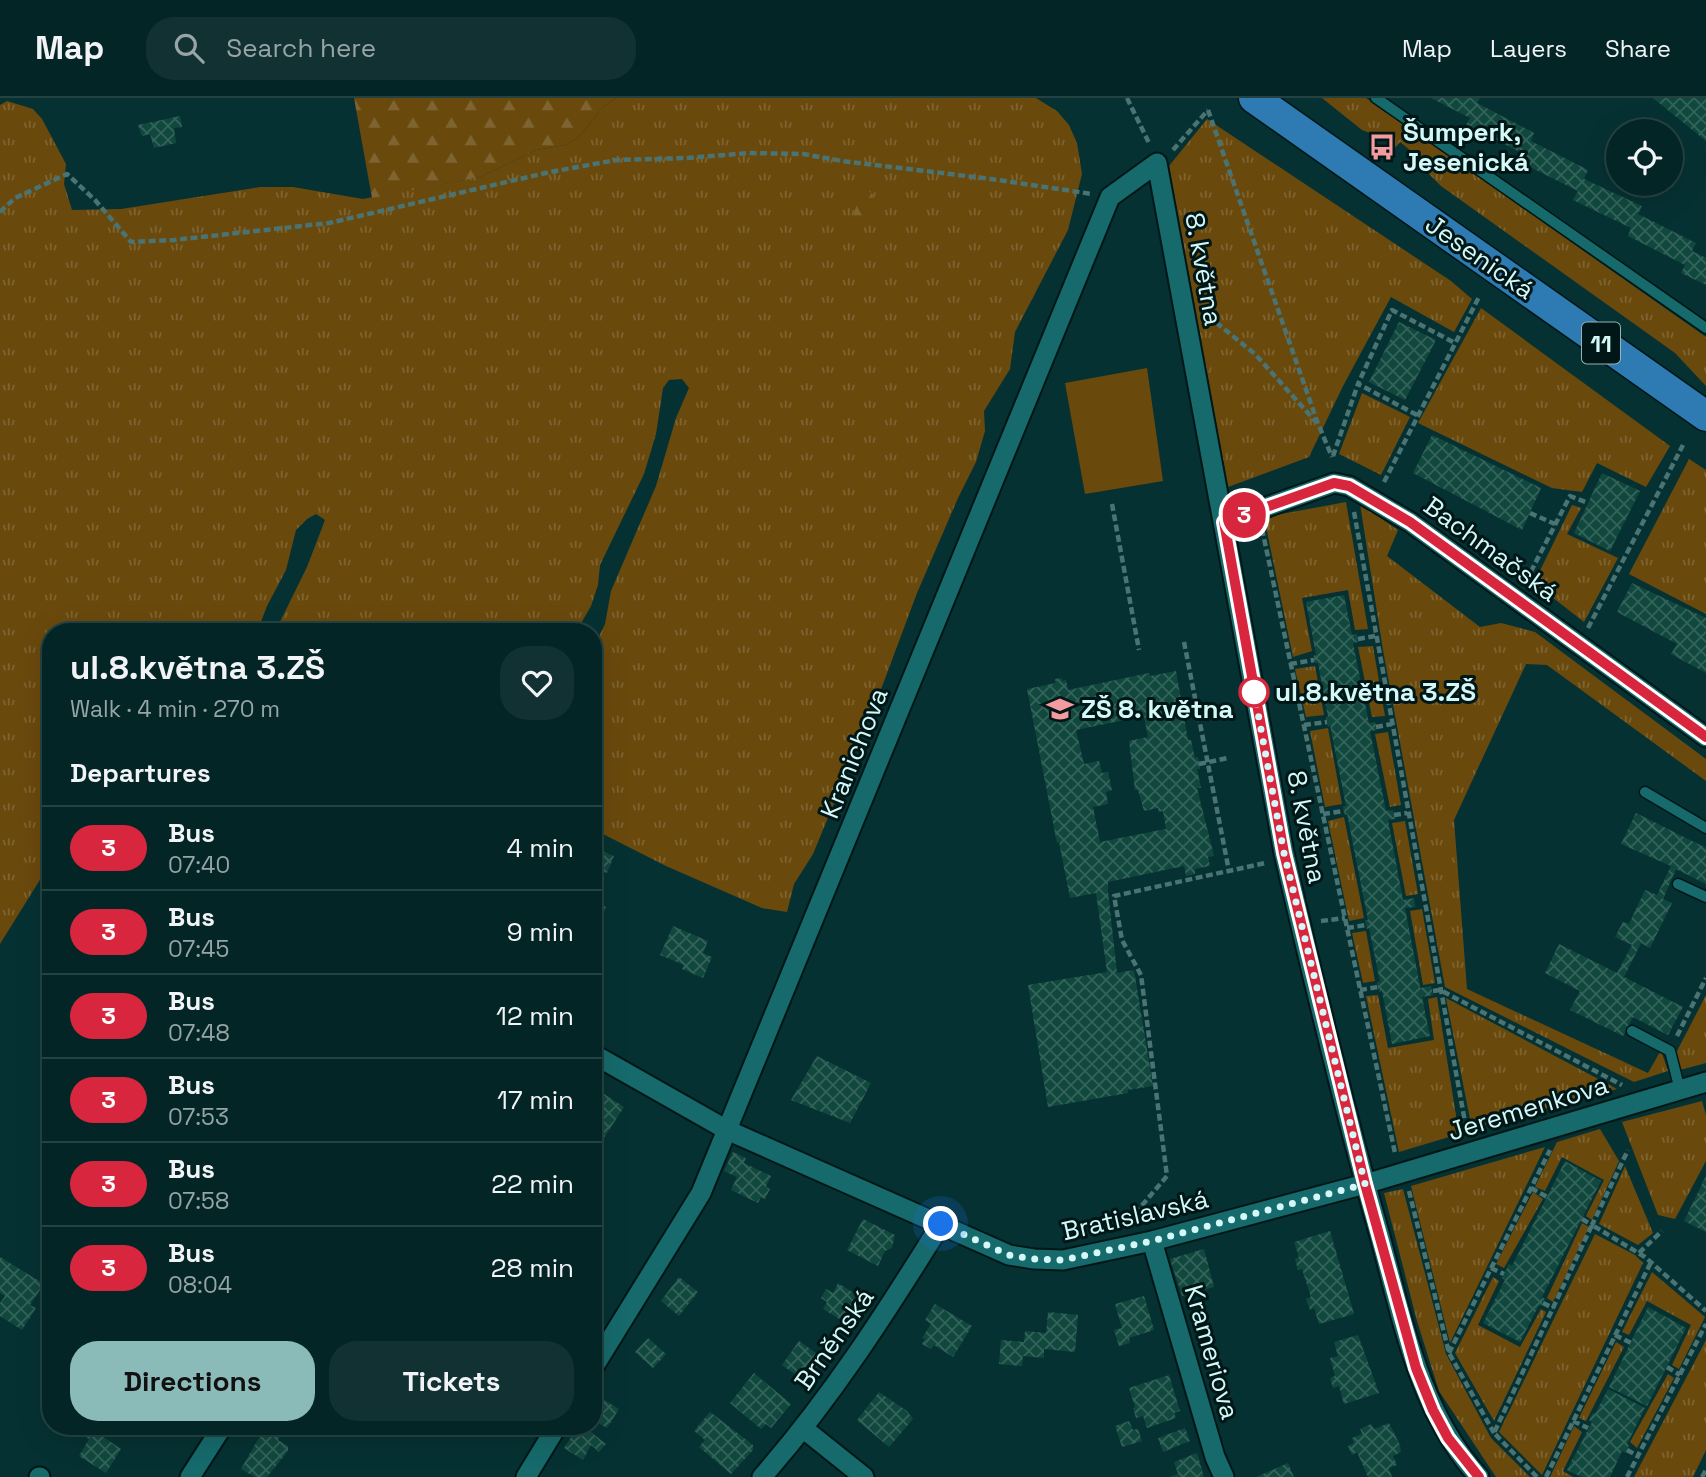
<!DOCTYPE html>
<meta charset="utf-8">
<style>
:root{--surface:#042526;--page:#123132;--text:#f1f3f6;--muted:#97a5a7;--line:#254243;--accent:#8bbbb9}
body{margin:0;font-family:"Space Grotesk",sans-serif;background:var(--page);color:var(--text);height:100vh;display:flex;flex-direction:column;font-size:26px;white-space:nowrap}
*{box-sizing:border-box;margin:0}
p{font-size:23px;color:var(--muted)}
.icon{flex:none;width:38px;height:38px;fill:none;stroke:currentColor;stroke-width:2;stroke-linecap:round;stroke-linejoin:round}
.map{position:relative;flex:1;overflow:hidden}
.panel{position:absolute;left:42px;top:525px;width:560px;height:812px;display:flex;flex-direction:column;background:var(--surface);border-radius:28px;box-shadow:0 7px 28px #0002,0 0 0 2px var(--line)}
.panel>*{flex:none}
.badge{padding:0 14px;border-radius:23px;font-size:24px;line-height:46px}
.tools{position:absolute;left:1606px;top:21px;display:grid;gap:14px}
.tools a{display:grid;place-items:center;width:77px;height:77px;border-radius:50%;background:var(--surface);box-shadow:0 7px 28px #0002,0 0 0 2px var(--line);font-size:35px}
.you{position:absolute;width:35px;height:35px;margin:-18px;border:5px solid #fff;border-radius:50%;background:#1a73e8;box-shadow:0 0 0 10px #1a73e833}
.map>.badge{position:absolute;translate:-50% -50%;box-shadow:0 0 0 4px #fff}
h2{padding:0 28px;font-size:26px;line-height:63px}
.round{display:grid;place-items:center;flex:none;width:74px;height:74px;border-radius:28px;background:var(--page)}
.head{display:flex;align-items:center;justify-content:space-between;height:119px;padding:0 28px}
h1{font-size:33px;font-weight:700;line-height:52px}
.button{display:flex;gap:14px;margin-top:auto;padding:14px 28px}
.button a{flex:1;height:80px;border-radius:28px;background:var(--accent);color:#111;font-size:28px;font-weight:700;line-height:80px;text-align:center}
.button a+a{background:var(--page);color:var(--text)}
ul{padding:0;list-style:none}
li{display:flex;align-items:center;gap:21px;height:84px;padding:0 28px;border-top:2px solid var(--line)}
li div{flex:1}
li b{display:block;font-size:26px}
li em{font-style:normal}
li .badge{min-width:77px;font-weight:700;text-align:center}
header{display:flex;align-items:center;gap:42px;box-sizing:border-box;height:98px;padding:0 35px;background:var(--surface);border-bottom:2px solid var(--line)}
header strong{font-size:33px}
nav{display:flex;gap:38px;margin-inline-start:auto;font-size:24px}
.search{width:490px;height:63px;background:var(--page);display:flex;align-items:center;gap:18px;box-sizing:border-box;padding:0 24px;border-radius:28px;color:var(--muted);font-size:26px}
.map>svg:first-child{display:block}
</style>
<header>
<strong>Map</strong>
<div class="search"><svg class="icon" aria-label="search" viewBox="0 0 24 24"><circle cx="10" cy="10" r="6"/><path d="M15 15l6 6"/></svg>Search here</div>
<nav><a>Map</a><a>Layers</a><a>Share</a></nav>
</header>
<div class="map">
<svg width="1706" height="1379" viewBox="0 0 1706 1379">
<defs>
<pattern id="grass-tufts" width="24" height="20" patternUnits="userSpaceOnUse" patternTransform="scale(1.75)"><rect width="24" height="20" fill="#6a490d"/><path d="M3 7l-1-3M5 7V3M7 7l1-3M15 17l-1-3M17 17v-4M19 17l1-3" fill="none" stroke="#7e6431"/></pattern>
<pattern id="forest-firs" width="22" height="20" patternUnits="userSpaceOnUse" patternTransform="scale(1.75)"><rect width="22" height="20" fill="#6a490d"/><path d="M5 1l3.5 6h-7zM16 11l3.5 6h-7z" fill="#7e6431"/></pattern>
<pattern id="building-cross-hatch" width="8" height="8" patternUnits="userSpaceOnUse" patternTransform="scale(1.75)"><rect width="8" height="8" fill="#11483d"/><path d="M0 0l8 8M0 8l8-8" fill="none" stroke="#33635a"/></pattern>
</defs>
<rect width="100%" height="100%" fill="#063132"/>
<path fill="url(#grass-tufts)" d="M616 0H1036L1057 13 1069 27 1077 45 1082 76 1068 132 1015 234 1010 271 984 313 985 333 976 364 958 400 917 495 880 594 813 756 794 786 787 814 762 810 666 768 593 731V551L605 526 611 493 656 388 676 320 689 290 682 281 669 282 663 290 656 336 644 376 600 467 598 487 591 508 576 534H275L307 469 325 422 316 416 307 421 296 432 286 472 267 508 257 534H51V764L0 846V7L7 3 33 11 42 21 66 66 64 86 72 112 121 111 260 89H293L363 101 480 79 536 52 565 47 579 39 603 9Z
M1322 0H1366L1706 239V288L1675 255 1441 88 1427 74 1407 59 1411 53 1400 44 1395 50 1380 39 1362 32Z
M1207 21 1451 183 1472 201 1454 234 1391 199 1343 288 1309 359 1228 389 1169 68Z
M1481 210 1670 348 1646 389 1597 365 1582 394 1552 390 1418 325Z
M1362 295 1410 319 1381 377 1339 356Z
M1689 361 1706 372V516L1629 476Z
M1346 404 1368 531 1355 532 1348 492 1302 500 1312 553 1293 559 1265 424 1276 417Z
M1360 406 1398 432 1387 458 1480 529 1501 525 1535 534 1706 661V683L1547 567 1526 566 1454 722 1467 891 1648 975 1661 952 1668 973 1634 984 1445 889 1383 552Z
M1572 407 1581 410 1567 436 1618 460 1584 524 1534 485Z
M1373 548 1385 618 1372 619 1358 549Z
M1315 568 1324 617 1306 619 1295 571Z
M1328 630 1342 706 1325 709 1310 633Z
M1388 634 1401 707 1390 709 1375 636Z
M1344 719 1364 820 1349 823 1328 723Z
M1405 723 1418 796 1406 798 1392 725Z
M1422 811 1435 885 1423 887 1410 813Z
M1366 833 1375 883 1363 885 1352 835Z
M1378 897 1388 950 1434 942 1428 901 1437 899 1459 1036 1399 1054 1366 898Z
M1706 897V965L1680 972 1676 955Z
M1446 900 1617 991 1472 1031Z
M1702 1003 1706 1017V1063L1675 1121 1658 1117 1622 1024Z
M1600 1031 1619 1063 1592 1122 1586 1118 1604 1082 1562 1059 1545 1093 1535 1089 1557 1044Z
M1545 1049 1450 1245 1411 1088Z
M1625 1068 1653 1135 1638 1147 1599 1126Z
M1403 1091 1446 1256 1491 1340 1530 1379H1496L1439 1293 1417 1223 1384 1095Z
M1533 1094 1543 1101 1504 1170 1496 1166Z
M1582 1125 1589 1129 1553 1204 1547 1200Z
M1595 1136 1635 1157 1643 1165 1542 1377 1499 1334Z
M1652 1174 1705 1219 1679 1271 1672 1267 1691 1227 1647 1203 1629 1237 1622 1234Z
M1493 1179 1499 1183 1478 1227 1520 1249 1541 1211 1546 1214 1494 1323 1455 1255Z
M1706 1242V1352L1693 1379H1634Z
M1616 1244 1624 1249 1586 1323 1579 1320Z
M1668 1276 1674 1280 1637 1350 1630 1344Z
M1574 1328 1582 1334 1563 1373 1573 1379H1550Z"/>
<path fill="url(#forest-firs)" d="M354 0H616L603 9 579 39 565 47 536 52 480 79 372 100Z
M865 89 873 97 859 141 848 139 858 101Z"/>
<path fill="#6a490d" d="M1147 270 1163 383 1085 396 1065 285Z"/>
<path fill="url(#building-cross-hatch)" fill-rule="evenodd" d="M1431 0H1480L1477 5 1534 35 1531 43 1588 72 1584 81 1642 108 1638 116 1696 145 1692 153 1706 160V187L1681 175 1685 167 1628 138 1631 130 1573 102 1578 93 1520 64 1524 56 1466 27 1470 20Z
M1653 0H1706V43Z
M180 18 182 29 174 30 176 45 154 50 150 36 142 38 138 27Z
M1399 224 1436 242 1405 302 1369 284Z
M1432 337 1541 390 1522 432 1413 375Z
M1602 375 1640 393 1610 453 1574 435Z
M1632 485 1706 520V575L1671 556 1677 546 1617 514Z
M1344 497 1352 537 1357 536 1358 541 1359 544 1353 545 1369 625 1375 624 1377 632 1370 633 1386 713 1393 712 1395 721 1388 722 1403 802 1414 800 1415 809 1405 810 1419 883 1420 890 1431 888 1433 897 1422 899 1430 938 1392 946 1382 893 1379 894 1377 884H1380L1369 830 1367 831 1366 827 1365 822H1368L1347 716 1345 717 1343 708H1346L1330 627 1328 628 1326 620 1328 619 1318 565H1315L1314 562V557H1316L1306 504Z
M1176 573 1188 642H1191L1195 660 1198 659 1200 671H1197L1201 690H1197L1214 758 1208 759 1210 768 1195 771V776L1186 778 1184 768 1108 784V793L1117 875 1134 872 1153 988 1128 992V995L1048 1009 1028 887 1107 874 1096 795 1070 800 1059 744 1057 745 1027 591 1056 585 1055 581 1062 580V583L1066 582 1068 592 1149 575 1150 578ZM1144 618 1148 639 1129 643 1135 692H1138L1144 713 1158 710V714L1163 713 1166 731 1100 744 1093 709 1108 706 1106 694 1112 692 1108 674 1102 675 1099 663 1084 666 1076 632Z
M1636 715 1706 750V786L1676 771 1663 801 1672 805 1650 850 1641 845 1624 879 1683 909 1668 937 1633 919 1623 938 1570 912 1580 893 1545 875 1559 846 1617 875 1632 847 1615 839 1623 824 1629 826 1645 792 1657 797 1671 768 1621 746Z
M593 749 614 758 607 775 593 770Z
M593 803 606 809 597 832 593 831Z
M673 828 708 843 703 855 712 859 703 880 682 871 684 867 660 857Z
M817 958 871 985 850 1025 791 1002Z
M598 992 624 1009 595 1054 593 1053V1000Z
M733 1054 746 1060 744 1065 771 1078 766 1089 770 1091 765 1101 761 1099 758 1105 731 1092 737 1079 724 1073Z
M1565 1063 1601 1083 1542 1199 1545 1201 1541 1208 1539 1207 1520 1244 1483 1225 1505 1182 1502 1180 1509 1166 1512 1168Z
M1706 1078V1134L1684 1123Z
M863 1121 895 1137 892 1150 885 1153 878 1168 847 1152Z
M1330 1133 1354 1216 1319 1226 1314 1210 1310 1212 1306 1201 1311 1199 1302 1171 1298 1172 1295 1161 1299 1159 1294 1144Z
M1204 1151 1214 1189 1182 1198 1170 1161Z
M0 1159 44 1186 30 1207 36 1210 22 1232 0 1218V1205L5 1198 0 1195Z
M679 1179 698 1194 679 1218 661 1203Z
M838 1185 862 1200 846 1225 823 1211 827 1204 821 1200 826 1191 833 1195Z
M1144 1198 1154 1232 1129 1240 1130 1245 1119 1248 1114 1232 1122 1230 1115 1206Z
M935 1206 972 1228 953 1259 934 1247 931 1251 922 1246 925 1241 922 1240 931 1226 925 1222Z
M1648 1209 1686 1230 1647 1308 1609 1289Z
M1048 1214 1078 1217 1075 1254 1044 1251V1260L1023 1258 1022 1268 999 1266 1001 1242 1024 1244 1025 1233 1046 1235Z
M1358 1237 1379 1295 1344 1306 1339 1288 1333 1290 1330 1280 1335 1278 1330 1260 1338 1258 1334 1244Z
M648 1240 666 1256 653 1270 635 1254Z
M799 1243 823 1260 806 1284 782 1267Z
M754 1275 791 1306 771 1330 766 1326 761 1331 730 1305Z
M1169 1277 1180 1313 1174 1315 1176 1320 1147 1330 1143 1318 1136 1320 1133 1310 1135 1309 1129 1290Z
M1608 1291 1645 1310 1627 1346 1629 1347 1626 1355 1622 1353 1610 1379H1582L1567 1372 1592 1324 1589 1322 1593 1315 1595 1316Z
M879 1294 907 1313 913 1321 889 1349 857 1322Z
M601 1300 619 1311 607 1330 593 1322V1313Z
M710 1314 753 1347V1352L731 1376 699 1349 705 1342 694 1333Z
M1129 1323 1133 1332 1138 1331 1142 1343 1122 1349 1115 1328Z
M1389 1325 1400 1347 1401 1354 1393 1358 1397 1367 1389 1370 1392 1379H1368L1357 1354 1352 1357 1348 1348 1354 1345 1352 1340 1362 1336 1360 1331 1371 1326 1374 1331Z
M68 1328H108L102 1338 121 1351 106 1375 79 1358 89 1341Z
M578 1328H583L606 1346 599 1354 591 1347 583 1362 564 1350Z
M1185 1330 1190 1343 1163 1354 1158 1340Z
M263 1333 271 1337 274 1333 281 1337 278 1342 288 1348V1353L267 1379H255L241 1371Z
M1197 1355 1204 1379H1170L1178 1376 1174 1364Z
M1288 1365 1294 1379H1256Z"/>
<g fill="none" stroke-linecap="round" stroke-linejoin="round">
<g stroke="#011717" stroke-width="13">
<path id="lane" d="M1376 0 1706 230
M1645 694 1706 730
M1678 786 1706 799
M1632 933 1670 953 1680 992"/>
</g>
<g stroke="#011717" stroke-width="23">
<path id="street" d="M1224 424 1334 385 1349 388 1410 424 1706 639
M593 956 727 1032 1009 1157 1034 1161 1063 1162 1152 1143 1365 1086 1706 984
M1152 1143 1215 1359 1224 1379
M593 1270 701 1095 1110 99 1157 65 1284 755C1313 881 1343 1007 1378 1131 1402 1217 1417 1311 1479 1379
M804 1331 864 1379
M39 1379H40
M190 1379 222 1329
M526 1379 557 1328
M762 1379C832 1299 885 1216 941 1126"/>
</g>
<g stroke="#011717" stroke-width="33">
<path id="primary" d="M1254 0 1706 318"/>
</g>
<path stroke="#4a7374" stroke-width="4.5" stroke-dasharray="7 3.5" stroke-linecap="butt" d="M1127 0 1150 47
M1208 12 1317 323 1332 359
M1173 52 1208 12
M0 114 15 100 67 76 95 102 131 144 174 142 329 125 550 74 616 62 687 60 749 55 803 56 842 63 991 81 1092 96
M1208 218 1255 256 1316 324
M1417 317 1358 286 1392 212 1455 245
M1333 358 1358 286
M1384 384 1479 199
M1112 406 1139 552
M1354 414 1467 1035
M1530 415 1555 426
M1262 431 1395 1055
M1526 483 1570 398 1588 405
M1588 530 1683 347
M1358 541 1375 538
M1184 544 1229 773
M1290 566 1314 562
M1304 627 1327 624
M1376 629 1392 626
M1199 666 1228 660
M1323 716 1344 713
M1394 717 1407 715
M1321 823 1345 820
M1347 830 1366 827
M1360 892 1378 889
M1433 893 1440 892 1622 987
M1677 938 1706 880
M1531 1090 1547 1099
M1409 1093 1449 1255 1494 1335
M1582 1121 1592 1127 1628 1052
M1138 1127V1112L1167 1078 1141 877 1122 842 1114 798 1265 765
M1639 1155 1662 1133
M1491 1170 1504 1176
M1543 1205 1553 1210
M1615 1237 1631 1245
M1449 1255 1550 1052
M1667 1269 1680 1277
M1573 1323 1588 1330
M1627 1352 1638 1358
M1537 1379 1494 1335 1592 1127 1645 1159 1706 1213
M1546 1379 1651 1164
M1627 1379 1706 1226
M1702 1379 1706 1372"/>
<use href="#lane" stroke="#166a6b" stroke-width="10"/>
<use href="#street" stroke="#166a6b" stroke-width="19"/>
<use href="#primary" stroke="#2e7ab2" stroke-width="30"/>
</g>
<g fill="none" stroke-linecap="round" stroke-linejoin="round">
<g stroke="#fff" stroke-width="16">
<path id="line" d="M1479 1379 1448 1340 1433 1312 1416 1270 1365 1086 1284 755 1224 424 1334 385 1349 388 1410 424 1706 639"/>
</g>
<use href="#line" stroke="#d7263d" stroke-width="10"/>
<path stroke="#d4f8f8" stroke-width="7" stroke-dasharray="0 12.6" d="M941 1126 1009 1157 1034 1161 1063 1162 1152 1143 1365 1086 1284 755 1252 583 1254 594"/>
</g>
<defs>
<g id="bus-bare" transform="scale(2.1)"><path d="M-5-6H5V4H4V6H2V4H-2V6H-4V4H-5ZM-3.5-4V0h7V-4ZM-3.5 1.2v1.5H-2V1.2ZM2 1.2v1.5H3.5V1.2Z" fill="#f49b9f" stroke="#011717" stroke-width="2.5" paint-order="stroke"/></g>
<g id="school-bare" transform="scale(2.1)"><path d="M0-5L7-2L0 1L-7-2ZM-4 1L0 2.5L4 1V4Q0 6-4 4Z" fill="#f49b9f" stroke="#011717" stroke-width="2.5" paint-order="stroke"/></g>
</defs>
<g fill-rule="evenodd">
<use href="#bus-bare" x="1382" y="49"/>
<use href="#school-bare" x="1060" y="611"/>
</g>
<circle fill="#fff" stroke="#d7263d" stroke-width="3.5" cx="1254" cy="594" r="14"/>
<g text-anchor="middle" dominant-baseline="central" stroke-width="6" stroke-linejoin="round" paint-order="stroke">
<rect fill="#011717" stroke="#95b4b4" stroke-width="2" x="1582" y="224.5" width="38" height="41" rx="5"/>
<g font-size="24" font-weight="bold" fill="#d4f8f8">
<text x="1601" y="245">11</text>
</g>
<g font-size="26" font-weight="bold" fill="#d4f8f8" stroke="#011717" text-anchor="start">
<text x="1403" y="34">Šumperk,<tspan x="1403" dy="30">Jesenická</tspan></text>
<text x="1081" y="611">ZŠ 8. května</text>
</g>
<g font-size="26" fill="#d4f8f8" stroke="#011717">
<text transform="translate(1480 159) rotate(35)">Jesenická</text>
<text transform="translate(1204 171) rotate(80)">8. května</text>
<text transform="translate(1491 451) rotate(36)">Bachmačská</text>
<text transform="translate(854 655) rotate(-68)">Kranichova</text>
<text transform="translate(1307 729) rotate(79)">8. května</text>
<text transform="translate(1528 1010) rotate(-17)">Jeremenkova</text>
<text transform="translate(1135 1117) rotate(-13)">Bratislavská</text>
<text transform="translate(834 1241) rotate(-55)">Brněnská</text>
<text transform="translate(1212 1254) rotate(74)">Krameriova</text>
</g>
<g font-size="26" font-weight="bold" fill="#d4f8f8" stroke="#011717" text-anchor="start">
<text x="1275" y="594">ul.8.května 3.ZŠ</text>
</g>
</g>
</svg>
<div class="tools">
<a><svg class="icon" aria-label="locate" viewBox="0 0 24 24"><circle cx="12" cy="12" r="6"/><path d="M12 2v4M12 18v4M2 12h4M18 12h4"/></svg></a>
</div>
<div class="you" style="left:941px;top:1126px"></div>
<b class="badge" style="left:1244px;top:417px;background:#d7263d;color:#fff">3</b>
<section class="panel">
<div class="head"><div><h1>ul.8.května 3.ZŠ</h1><p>Walk · 4 min · 270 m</p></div><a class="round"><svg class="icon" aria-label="heart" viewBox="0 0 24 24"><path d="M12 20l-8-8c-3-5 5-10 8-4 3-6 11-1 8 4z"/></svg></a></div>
<h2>Departures</h2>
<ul>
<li><span class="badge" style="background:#d7263d;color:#fff">3</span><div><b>Bus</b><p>07:40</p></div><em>4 min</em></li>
<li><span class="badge" style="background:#d7263d;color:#fff">3</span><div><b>Bus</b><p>07:45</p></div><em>9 min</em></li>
<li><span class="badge" style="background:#d7263d;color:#fff">3</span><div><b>Bus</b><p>07:48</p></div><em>12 min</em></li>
<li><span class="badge" style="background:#d7263d;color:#fff">3</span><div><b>Bus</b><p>07:53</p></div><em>17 min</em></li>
<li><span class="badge" style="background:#d7263d;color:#fff">3</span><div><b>Bus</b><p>07:58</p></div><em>22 min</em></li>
<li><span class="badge" style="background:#d7263d;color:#fff">3</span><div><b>Bus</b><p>08:04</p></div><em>28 min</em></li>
</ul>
<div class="button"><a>Directions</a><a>Tickets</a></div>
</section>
</div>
